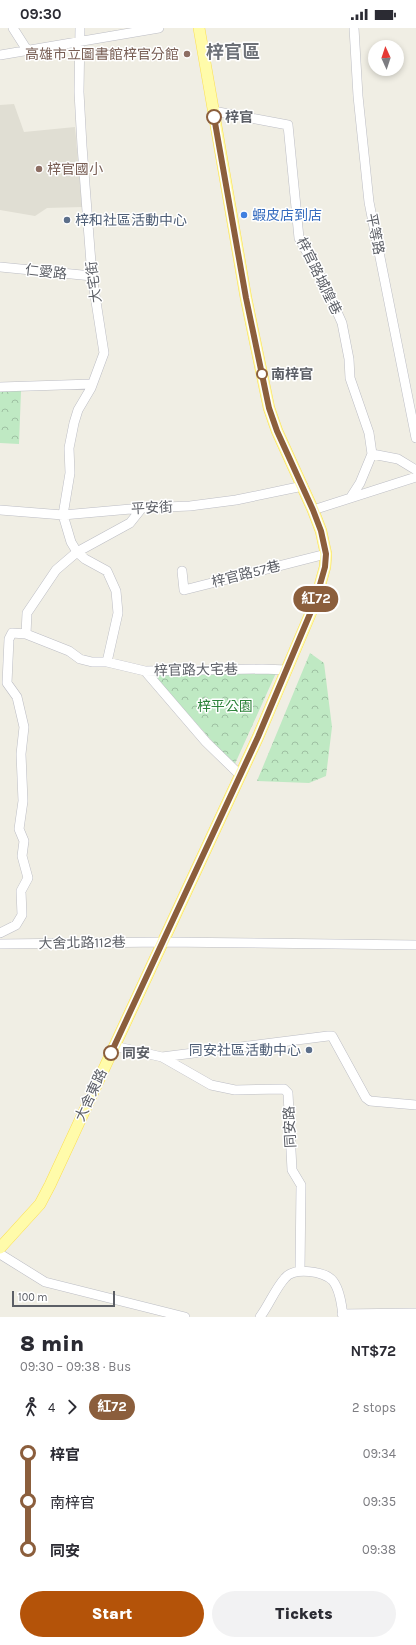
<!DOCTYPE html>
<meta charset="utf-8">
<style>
:root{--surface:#fff;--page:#f2f2f3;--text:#2b2b33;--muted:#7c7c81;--accent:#b45309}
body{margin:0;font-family:Karla,"Noto Sans TC",sans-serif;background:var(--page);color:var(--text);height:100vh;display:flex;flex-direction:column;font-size:15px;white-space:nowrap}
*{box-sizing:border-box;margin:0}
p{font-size:13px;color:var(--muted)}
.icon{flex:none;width:22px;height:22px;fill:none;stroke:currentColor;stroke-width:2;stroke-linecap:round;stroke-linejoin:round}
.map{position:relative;height:1289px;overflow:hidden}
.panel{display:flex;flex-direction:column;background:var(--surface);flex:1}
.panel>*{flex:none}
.badge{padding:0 8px;border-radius:13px;font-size:14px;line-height:26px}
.needle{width:26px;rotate:357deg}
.buttons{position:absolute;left:368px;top:12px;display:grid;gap:8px}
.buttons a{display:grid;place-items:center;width:36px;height:36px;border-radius:50%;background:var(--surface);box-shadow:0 2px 6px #0003;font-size:20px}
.scale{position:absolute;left:12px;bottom:10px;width:103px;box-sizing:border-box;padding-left:4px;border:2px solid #5c5f66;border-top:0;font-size:11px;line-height:14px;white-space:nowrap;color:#5c5f66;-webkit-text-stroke:3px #fff;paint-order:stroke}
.map>.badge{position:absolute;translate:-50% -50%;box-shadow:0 0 0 2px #fff}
.legs{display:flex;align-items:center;gap:6px;height:44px;padding:0 20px;font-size:13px}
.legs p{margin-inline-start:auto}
.summary{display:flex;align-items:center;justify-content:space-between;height:68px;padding:0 20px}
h1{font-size:22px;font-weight:800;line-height:30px}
.button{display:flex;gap:8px;margin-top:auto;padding:8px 20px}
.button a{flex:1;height:46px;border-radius:24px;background:var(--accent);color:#fff;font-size:16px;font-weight:800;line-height:46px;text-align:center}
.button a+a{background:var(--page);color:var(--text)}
ul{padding:0 20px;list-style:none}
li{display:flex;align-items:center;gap:14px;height:48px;font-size:15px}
li i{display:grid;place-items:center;width:6px;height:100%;margin:0 5px;background:currentColor}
li i::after{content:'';width:10px;height:10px;margin:-5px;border:3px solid;border-radius:50%;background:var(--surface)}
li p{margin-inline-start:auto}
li:first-child i{background:linear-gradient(#0000 50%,currentColor 0)}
li:last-child i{background:linear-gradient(currentColor 50%,#0000 0)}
.status{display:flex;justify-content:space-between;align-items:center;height:28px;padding:0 20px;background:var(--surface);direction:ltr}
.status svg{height:11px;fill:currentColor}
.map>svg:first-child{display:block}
</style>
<div class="status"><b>09:30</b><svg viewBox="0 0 49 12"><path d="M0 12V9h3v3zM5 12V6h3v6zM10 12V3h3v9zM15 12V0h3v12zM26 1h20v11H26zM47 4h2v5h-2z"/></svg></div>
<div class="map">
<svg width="416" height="1289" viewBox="0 0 416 1289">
<defs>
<pattern id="park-crowns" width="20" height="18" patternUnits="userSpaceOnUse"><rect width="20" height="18" fill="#bfe9c3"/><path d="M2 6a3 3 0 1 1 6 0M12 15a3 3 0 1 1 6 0" fill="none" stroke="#9ec0a2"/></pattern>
</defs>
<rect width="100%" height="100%" fill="#f0eee4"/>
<path fill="#e0ded3" d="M14 76 24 104 75 99 82 179 47 180 35 188 0 182V77Z"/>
<path fill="url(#park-crowns)" d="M0 362 21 363 19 416 0 415Z
M310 625 324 635 332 699 326 748 309 755 257 753Z
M152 645H276L234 738Z"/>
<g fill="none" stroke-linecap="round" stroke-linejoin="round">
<g stroke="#bcbdc4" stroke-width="10">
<path id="minor" d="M13 0 27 22
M80 0 79 64 82 118 92 248 104 325 91 360 78 382 74 395 69 420 70 445 63 487 71 514 77 524 85 531 107 543 116 563 118 585 107 634
M354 0 358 68 369 174 416 410
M0 27 159 0
M213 83 288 97 299 210 325 257 342 295 349 331 350 350 369 405 372 426 360 455 351 469
M0 239 92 248
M0 359 92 356
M372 426 398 431 416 442
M0 482 63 487 142 480 190 478 236 472 303 458
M313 482 416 449
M182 543 184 562 326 526
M26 606 27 585 56 542 77 524 130 495 142 480
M145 643 206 714 240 747
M0 905 16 897 22 887 21 863 28 850 22 828 24 813 19 801 23 773 21 726 24 699 17 669 7 655 9 611 12 605 26 606 69 623 80 631 92 634H107L145 643 262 641 287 642
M0 916 163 914 416 917
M114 1018 162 1029 328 1008H332L366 1070 370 1073 416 1077
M162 1029 211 1057 235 1062 284 1061 288 1065 292 1142 301 1157 300 1242
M0 1226 45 1254 185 1289
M342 1286 416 1285
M260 1289C269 1277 275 1261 285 1250 294 1239 325 1243 333 1253 340 1262 342 1278 343 1289"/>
</g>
<g stroke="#fcdf51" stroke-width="12">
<path id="major" d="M0 1220 40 1176 50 1157 258 709 315 575 325 539 326 526 321 503 313 482 277 403 269 380 246 270 199 0"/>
</g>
<use href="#minor" stroke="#fff" stroke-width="9"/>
<use href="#major" stroke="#fffbaa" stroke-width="11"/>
</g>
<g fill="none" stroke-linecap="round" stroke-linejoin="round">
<g stroke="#fff" stroke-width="9">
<path id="line-1" d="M111 1025 258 709 315 574 325 539 326 526 321 503 313 482 277 403 269 380 246 270 214 89"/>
</g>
<use href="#line-1" stroke="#8b5e3c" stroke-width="6"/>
</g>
<g fill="#8d6e63" stroke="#fff" stroke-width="1.5">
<circle cx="187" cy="26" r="4"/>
<circle cx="39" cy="141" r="4"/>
</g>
<g fill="#fff" stroke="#8b5e3c" stroke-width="2">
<circle cx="214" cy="89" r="7"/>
<circle cx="262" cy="346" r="5"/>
<circle cx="111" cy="1025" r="7"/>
</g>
<circle fill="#3f7fe0" stroke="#fff" stroke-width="1.5" cx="244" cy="187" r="4"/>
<g fill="#5c6f8a" stroke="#fff" stroke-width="1.5">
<circle cx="67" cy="192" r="4"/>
<circle cx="309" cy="1022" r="4"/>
</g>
<g text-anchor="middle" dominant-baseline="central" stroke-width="3" stroke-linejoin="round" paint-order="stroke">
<g font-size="14" fill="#785e54" stroke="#fff" text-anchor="end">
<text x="179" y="26">高雄市立圖書館梓官分館</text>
<text x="47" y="141" text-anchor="start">梓官國小</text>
</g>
<g font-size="14" font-weight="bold" fill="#5c5f66" stroke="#fff" text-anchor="start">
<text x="225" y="89">梓官</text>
<text x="271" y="346">南梓官</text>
<text x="122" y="1025">同安</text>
</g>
<g font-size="14" fill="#366cbe" stroke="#fff" text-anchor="start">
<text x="252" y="187">蝦皮店到店</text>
</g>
<g font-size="14" fill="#4e5e75" stroke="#fff" text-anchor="start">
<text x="75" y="192">梓和社區活動中心</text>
<text x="301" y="1022" text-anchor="end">同安社區活動中心</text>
</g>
<g font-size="14" fill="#5c5f66" stroke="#fff">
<text transform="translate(375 206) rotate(79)">平等路</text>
<text transform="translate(46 244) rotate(6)">仁愛路</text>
<text transform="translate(319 248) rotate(64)">梓官路城隍巷</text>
<text transform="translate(94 254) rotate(-97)">大宅街</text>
<text transform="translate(152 480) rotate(-3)">平安街</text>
<text transform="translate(246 546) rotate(-14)">梓官路57巷</text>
<text transform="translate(196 642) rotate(-1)">梓官路大宅巷</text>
<text transform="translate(82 915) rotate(-1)">大舍北路112巷</text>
<text transform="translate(91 1067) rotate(-65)">大舍東路</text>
<text transform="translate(290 1099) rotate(-93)">同安路</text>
</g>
<g font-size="14" fill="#2e833b" stroke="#fff">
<text x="225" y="678">梓平公園</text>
</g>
<g font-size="18" font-weight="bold" fill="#6d7178" stroke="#fff">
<text x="233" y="24">梓官區</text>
</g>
</g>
</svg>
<div class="buttons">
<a><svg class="needle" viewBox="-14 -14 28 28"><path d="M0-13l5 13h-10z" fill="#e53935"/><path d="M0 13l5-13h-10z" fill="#7c7c81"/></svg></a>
</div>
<div class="scale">100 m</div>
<b class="badge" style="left:316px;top:571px;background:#8b5e3c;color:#fff">紅72</b>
</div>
<section class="panel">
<div class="summary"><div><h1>8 min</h1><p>09:30 – 09:38 · Bus</p></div><b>NT$72</b></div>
<div class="legs"><svg class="icon" aria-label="walk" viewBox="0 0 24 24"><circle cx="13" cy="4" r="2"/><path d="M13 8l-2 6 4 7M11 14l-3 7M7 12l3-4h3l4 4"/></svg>4<svg class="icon" aria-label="forward" viewBox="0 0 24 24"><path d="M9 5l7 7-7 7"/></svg><b class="badge" style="background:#8b5e3c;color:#fff">紅72</b><p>2 stops</p></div>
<ul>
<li><i style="color:#8b5e3c"></i><b>梓官</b><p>09:34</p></li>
<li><i style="color:#8b5e3c"></i><span>南梓官</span><p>09:35</p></li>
<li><i style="color:#8b5e3c"></i><b>同安</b><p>09:38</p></li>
</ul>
<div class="button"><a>Start</a><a>Tickets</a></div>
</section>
